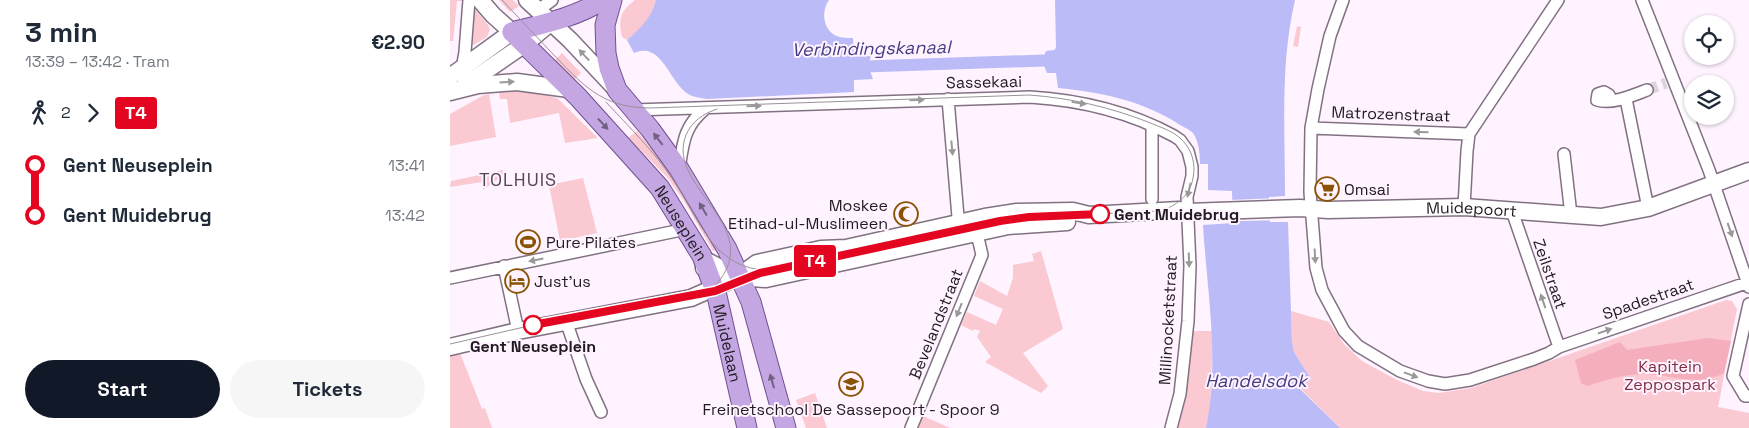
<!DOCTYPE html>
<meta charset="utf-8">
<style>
:root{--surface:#fff;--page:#f6f6f7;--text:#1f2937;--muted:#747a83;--accent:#111827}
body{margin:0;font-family:"Space Grotesk",sans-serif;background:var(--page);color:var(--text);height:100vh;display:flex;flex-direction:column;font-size:19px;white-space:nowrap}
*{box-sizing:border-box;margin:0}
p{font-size:16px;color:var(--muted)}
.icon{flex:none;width:28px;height:28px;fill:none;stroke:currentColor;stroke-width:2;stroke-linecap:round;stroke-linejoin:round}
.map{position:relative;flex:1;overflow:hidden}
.side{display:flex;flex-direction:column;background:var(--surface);width:450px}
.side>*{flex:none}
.badge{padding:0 10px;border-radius:4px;font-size:18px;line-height:32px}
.controls{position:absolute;left:1234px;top:15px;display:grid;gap:10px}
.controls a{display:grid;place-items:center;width:50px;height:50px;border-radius:50%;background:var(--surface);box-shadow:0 1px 4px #0004;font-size:25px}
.map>.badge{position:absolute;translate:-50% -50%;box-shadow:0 0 0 2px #fff}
.legs{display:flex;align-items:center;gap:8px;height:55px;padding:0 25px;font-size:16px}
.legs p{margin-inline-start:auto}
.head{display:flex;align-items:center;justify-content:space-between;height:85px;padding:0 25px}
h1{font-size:28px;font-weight:700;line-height:38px}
.cta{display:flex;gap:10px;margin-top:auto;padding:10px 25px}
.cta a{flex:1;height:58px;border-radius:30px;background:var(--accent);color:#fff;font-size:20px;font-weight:700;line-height:58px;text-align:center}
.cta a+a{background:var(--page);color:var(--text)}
ul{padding:0 25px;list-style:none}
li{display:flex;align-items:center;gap:18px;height:50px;font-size:19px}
li i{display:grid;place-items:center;width:8px;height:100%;margin:0 6px;background:currentColor}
li i::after{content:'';width:12px;height:12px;margin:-6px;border:4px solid;border-radius:50%;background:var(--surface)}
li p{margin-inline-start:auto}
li:first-child i{background:linear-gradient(#0000 50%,currentColor 0)}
li:last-child i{background:linear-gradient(currentColor 50%,#0000 0)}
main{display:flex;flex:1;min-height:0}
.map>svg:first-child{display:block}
</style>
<main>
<section class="side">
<div class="head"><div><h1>3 min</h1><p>13:39 – 13:42 · Tram</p></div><b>€2.90</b></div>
<div class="legs"><svg class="icon" aria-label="walk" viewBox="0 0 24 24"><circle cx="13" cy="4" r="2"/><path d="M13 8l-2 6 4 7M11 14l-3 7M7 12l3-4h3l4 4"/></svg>2<svg class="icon" aria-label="forward" viewBox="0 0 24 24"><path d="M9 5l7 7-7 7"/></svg><b class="badge" style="background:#e40521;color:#fff">T4</b></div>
<ul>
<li><i style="color:#e40521"></i><b>Gent Neuseplein</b><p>13:41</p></li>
<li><i style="color:#e40521"></i><b>Gent Muidebrug</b><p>13:42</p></li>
</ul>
<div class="cta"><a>Start</a><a>Tickets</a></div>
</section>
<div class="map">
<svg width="1299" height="428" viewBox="0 0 1299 428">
<rect width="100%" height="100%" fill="#fef3ff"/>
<path fill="#fac9d2" d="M0 0H15V1H7L3 41H0Z
M49 0H63L69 6 60 12Z
M185 0H206C200 20 193 27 177 40L172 37C168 19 170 11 185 0Z
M23 7 38 25 40 29 37 37 18 48Z
M847 26 851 27 848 47 843 46Z
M112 53 131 73 123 81 104 61Z
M67 91 82 92 107 98 148 138 115 143 109 113 60 123 57 99H50L49 92Z
M39 94 46 137 0 146V114L34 95Z
M187 131 222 174 268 250 263 251 234 201 217 177 178 138Z
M53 170 54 175 33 190 32 182 0 187 1 181Z
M133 178 147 233 110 241 99 185Z
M591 251 613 329 573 353 598 386 591 393 535 362 541 357 527 337 530 331 524 329 523 331 511 325 517 312 546 325 553 309 524 296 530 281 557 296 563 278V265L584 261 582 254Z
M1276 300 1282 301 1287 309 1268 407 1299 413V428H890L850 388 861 379 844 352 842 342 841 311 879 322 894 344 912 361 947 380 973 391 989 393 1021 388Z
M741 331H763L760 411 756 428H728L733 407Z
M10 353 32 409 35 408 42 428H0V356Z
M365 393 377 428H356L346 400Z
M473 416 500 428H468Z"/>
<path fill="#f5aebc" d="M1258 338 1281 341 1274 373C1247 387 1222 375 1194 374 1174 374 1156 380 1137 386L1131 383 1125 360 1170 342 1177 350Z"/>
<path fill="#bbbbf7" d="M206 0H379C372 9 372 26 383 34 388 38 396 38 403 38L404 56H421L418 66 423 79 404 80V92L257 99C250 98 243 97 238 94 219 82 212 41 184 53L177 40C191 28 201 18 206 0Z
M605 0H845C830 64 835 130 835 196L819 197 820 222H838L842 342 844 352 861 379 850 389 890 428H756C770 362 757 291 753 225L783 223 782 191 758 190V164H750C750 155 749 141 743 133 739 129 731 126 727 123 690 100 650 92 608 88L606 73H597L592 61 596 51 604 50 606 48Z"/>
<path fill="#fef3ff" d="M830 198 822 199V220H831L756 222 780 221V200Z"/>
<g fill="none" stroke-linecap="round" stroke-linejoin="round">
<path stroke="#bbbbf7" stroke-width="12" d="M401 67 608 60"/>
<path stroke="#ddd2de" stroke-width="11" stroke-dasharray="11 5.5" stroke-linecap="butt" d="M1197 90 1216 83"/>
<g stroke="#827182" stroke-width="14">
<path id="street" d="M893 0 880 36 868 89 861 128 860 192 866 268 872 290 894 331 908 346 950 371 978 381 995 384 1020 380 1084 359 1099 353 1109 347 1299 282
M1192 0 1259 170 1299 287
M87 11 102 0
M12 69 15 52 19 0
M498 99 509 229
M1176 99 1198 208
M1161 100 1159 95 1154 92 1148 94 1147 100C1161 105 1184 95 1197 90
M184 110 580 97C630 100 680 112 724 136L730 140 738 151 742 167V176L737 197 740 266 738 321 730 394 721 428
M861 128 1019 134
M1114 154 1121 215
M229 169C233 143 234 126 255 109
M702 199V126
M1014 207 1017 151 1019 134 1108 0
M1062 211 1109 347
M54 266 68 331
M0 278 236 229
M1299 304 1283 376 1295 396H1299
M116 321 136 379 151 412
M461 428 532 255 529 242 525 233"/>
</g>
<g stroke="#827182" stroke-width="19">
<g id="secondary">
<path d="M77 0 120 40 166 89"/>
<path d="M0 77 62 32 43 15 30 0"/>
<path d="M15 85 75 44 100 23"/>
<path d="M0 92 28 85 67 82 119 89"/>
<path d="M254 268 255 260 288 277 316 279 558 226 617 222"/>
<path id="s1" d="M0 347 68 331 241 298 288 277 307 263 371 249 396 248 535 217 567 212 623 211 639 215 729 210 738 212 850 208 878 210 1014 207 1151 217 1198 208 1299 171"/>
</g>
</g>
<g stroke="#715092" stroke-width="21">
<g id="primary">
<path d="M162 0 155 25 156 53 159 68 167 90 200 129 229 169 277 249 301 302 336 428"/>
<path id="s2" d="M62 32 128 97 210 188 252 256 267 296 297 428"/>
<path d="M62 32C93 24 126 17 153 0"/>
</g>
</g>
<use href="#street" stroke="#fff" stroke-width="11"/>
<use href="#secondary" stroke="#fff" stroke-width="16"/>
<use href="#primary" stroke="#c4a7e2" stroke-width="19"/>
<path stroke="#9a919b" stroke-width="1" d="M156 102C179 127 204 151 223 180 237 200 252 234 269 250 282 262 296 269 314 270
M260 291C325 229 214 189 236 135 242 121 253 114 267 109
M0 344 83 325 271 290 310 273 550 221 579 217 710 211C726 206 740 196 743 178 746 164 742 149 731 139 722 130 709 127 698 122 659 107 621 98 579 95L200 108C151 108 132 84 100 51 84 34 68 17 52 0"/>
</g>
<defs><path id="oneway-solid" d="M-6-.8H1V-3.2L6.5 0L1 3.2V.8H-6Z" transform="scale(1.25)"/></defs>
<g fill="#9b989b">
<use href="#oneway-solid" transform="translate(134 55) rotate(-133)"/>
<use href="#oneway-solid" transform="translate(57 82) rotate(-4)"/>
<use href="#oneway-solid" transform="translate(467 100) rotate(-2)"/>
<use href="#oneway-solid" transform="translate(629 103) rotate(9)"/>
<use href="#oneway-solid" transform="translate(304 106) rotate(-2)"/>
<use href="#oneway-solid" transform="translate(971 132) rotate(-178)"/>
<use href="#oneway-solid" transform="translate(502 148) rotate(85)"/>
<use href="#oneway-solid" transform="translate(739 190) rotate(103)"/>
<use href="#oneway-solid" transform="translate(1280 230) rotate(71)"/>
<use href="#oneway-solid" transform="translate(865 256) rotate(87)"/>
<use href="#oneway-solid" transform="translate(86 260) rotate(169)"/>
<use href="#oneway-solid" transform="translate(739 260) rotate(88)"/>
<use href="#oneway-solid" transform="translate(1093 301) rotate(-109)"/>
<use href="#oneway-solid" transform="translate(509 310) rotate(112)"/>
<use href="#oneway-solid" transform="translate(1155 331) rotate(-19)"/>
<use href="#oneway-solid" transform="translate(961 375) rotate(20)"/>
</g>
<g fill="#726082">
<use href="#oneway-solid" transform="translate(153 124) rotate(47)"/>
<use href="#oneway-solid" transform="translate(208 139) rotate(-128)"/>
<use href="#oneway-solid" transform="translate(253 209) rotate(-121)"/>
<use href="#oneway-solid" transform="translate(322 381) rotate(-106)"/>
</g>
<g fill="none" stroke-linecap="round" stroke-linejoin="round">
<g stroke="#fff" stroke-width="11">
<path id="line-1" d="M83 325 265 291 310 273 550 221 579 217 650 214"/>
</g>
<use href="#line-1" stroke="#e40521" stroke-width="8"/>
</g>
<defs>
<g id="supermarket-ring" transform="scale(1.25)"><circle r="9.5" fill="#fef3ff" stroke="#8a5303" stroke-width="1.5"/><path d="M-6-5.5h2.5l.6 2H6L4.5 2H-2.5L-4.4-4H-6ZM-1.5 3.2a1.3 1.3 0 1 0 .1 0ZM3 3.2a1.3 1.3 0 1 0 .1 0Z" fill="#8a5303"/></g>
<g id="mosque-ring" transform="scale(1.25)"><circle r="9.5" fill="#fef3ff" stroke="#8a5303" stroke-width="1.5"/><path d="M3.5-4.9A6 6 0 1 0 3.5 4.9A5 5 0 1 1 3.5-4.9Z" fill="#8a5303"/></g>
<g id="stadium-ring" transform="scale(1.25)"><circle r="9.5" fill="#fef3ff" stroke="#8a5303" stroke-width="1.5"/><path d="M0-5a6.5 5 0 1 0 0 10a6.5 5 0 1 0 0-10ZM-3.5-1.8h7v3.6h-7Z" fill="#8a5303"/></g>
<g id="hotel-ring" transform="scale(1.25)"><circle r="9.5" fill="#fef3ff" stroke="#8a5303" stroke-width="1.5"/><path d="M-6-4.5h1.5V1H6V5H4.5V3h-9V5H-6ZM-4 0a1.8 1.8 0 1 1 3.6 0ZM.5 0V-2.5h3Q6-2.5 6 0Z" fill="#8a5303"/></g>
<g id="school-ring" transform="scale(1.25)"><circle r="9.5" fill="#fef3ff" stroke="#8a5303" stroke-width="1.5"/><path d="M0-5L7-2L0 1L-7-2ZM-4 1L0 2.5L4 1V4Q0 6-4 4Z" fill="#8a5303"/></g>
</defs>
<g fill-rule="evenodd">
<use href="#supermarket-ring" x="877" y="189"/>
<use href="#mosque-ring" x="456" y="214"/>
<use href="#stadium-ring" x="78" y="242"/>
<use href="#hotel-ring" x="67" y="281"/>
<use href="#school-ring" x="401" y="384"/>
</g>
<g fill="#fff" stroke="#e40521" stroke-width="2.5">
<circle cx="650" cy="214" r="9"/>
<circle cx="83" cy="325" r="9"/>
</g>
<g text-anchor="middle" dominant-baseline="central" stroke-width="4" stroke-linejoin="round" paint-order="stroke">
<g font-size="16" fill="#211a21" stroke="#fef3ff">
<text transform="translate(534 82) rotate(-1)">Sassekaai</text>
<text transform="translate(941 114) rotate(2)">Matrozenstraat</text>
<text stroke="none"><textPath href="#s1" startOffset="1042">Muidepoort</textPath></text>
<text stroke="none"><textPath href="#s2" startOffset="256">Neuseplein</textPath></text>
<text transform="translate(1100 274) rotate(71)">Zeilstraat</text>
<text transform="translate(1198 299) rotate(-19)">Spadestraat</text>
<text transform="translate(718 320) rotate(-87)">Millinocketstraat</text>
<text transform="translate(486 324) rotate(-68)">Bevelandstraat</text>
<text stroke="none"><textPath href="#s2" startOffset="386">Muidelaan</textPath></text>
</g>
<g font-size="16" fill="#211a21" stroke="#fef3ff" text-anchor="start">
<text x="894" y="189">Omsai</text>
<text x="438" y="205" text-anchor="end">Moskee<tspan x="438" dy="18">Etihad-ul-Muslimeen</tspan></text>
<text x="96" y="242">Pure Pilates</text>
<text x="84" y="281">Just'us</text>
<text x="401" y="409" text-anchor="middle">Freinetschool De Sassepoort - Spoor 9</text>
</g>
<g font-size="16" font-weight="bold" fill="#211a21" stroke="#fef3ff" text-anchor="start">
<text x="664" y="214">Gent Muidebrug</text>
<text x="83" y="346" text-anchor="middle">Gent Neuseplein</text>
</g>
<g font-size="16" fill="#802e45" stroke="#fef3ff">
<text x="1220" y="366">Kapitein<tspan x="1220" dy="18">Zeppospark</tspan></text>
</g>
<g font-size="18" font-style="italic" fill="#433c83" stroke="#fef3ff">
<text transform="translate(421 48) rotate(-1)">Verbindingskanaal</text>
<text x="806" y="380">Handelsdok</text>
</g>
<g font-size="18" letter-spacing="1" fill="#554555" stroke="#fef3ff">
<text x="68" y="179">TOLHUIS</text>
</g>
</g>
</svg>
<div class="controls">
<a><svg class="icon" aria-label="locate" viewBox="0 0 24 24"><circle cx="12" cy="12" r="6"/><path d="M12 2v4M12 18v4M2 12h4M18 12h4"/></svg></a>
<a><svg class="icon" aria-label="layers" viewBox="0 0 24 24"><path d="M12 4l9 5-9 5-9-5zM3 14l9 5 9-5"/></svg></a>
</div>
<b class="badge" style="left:365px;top:261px;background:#e40521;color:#fff">T4</b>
</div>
</main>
